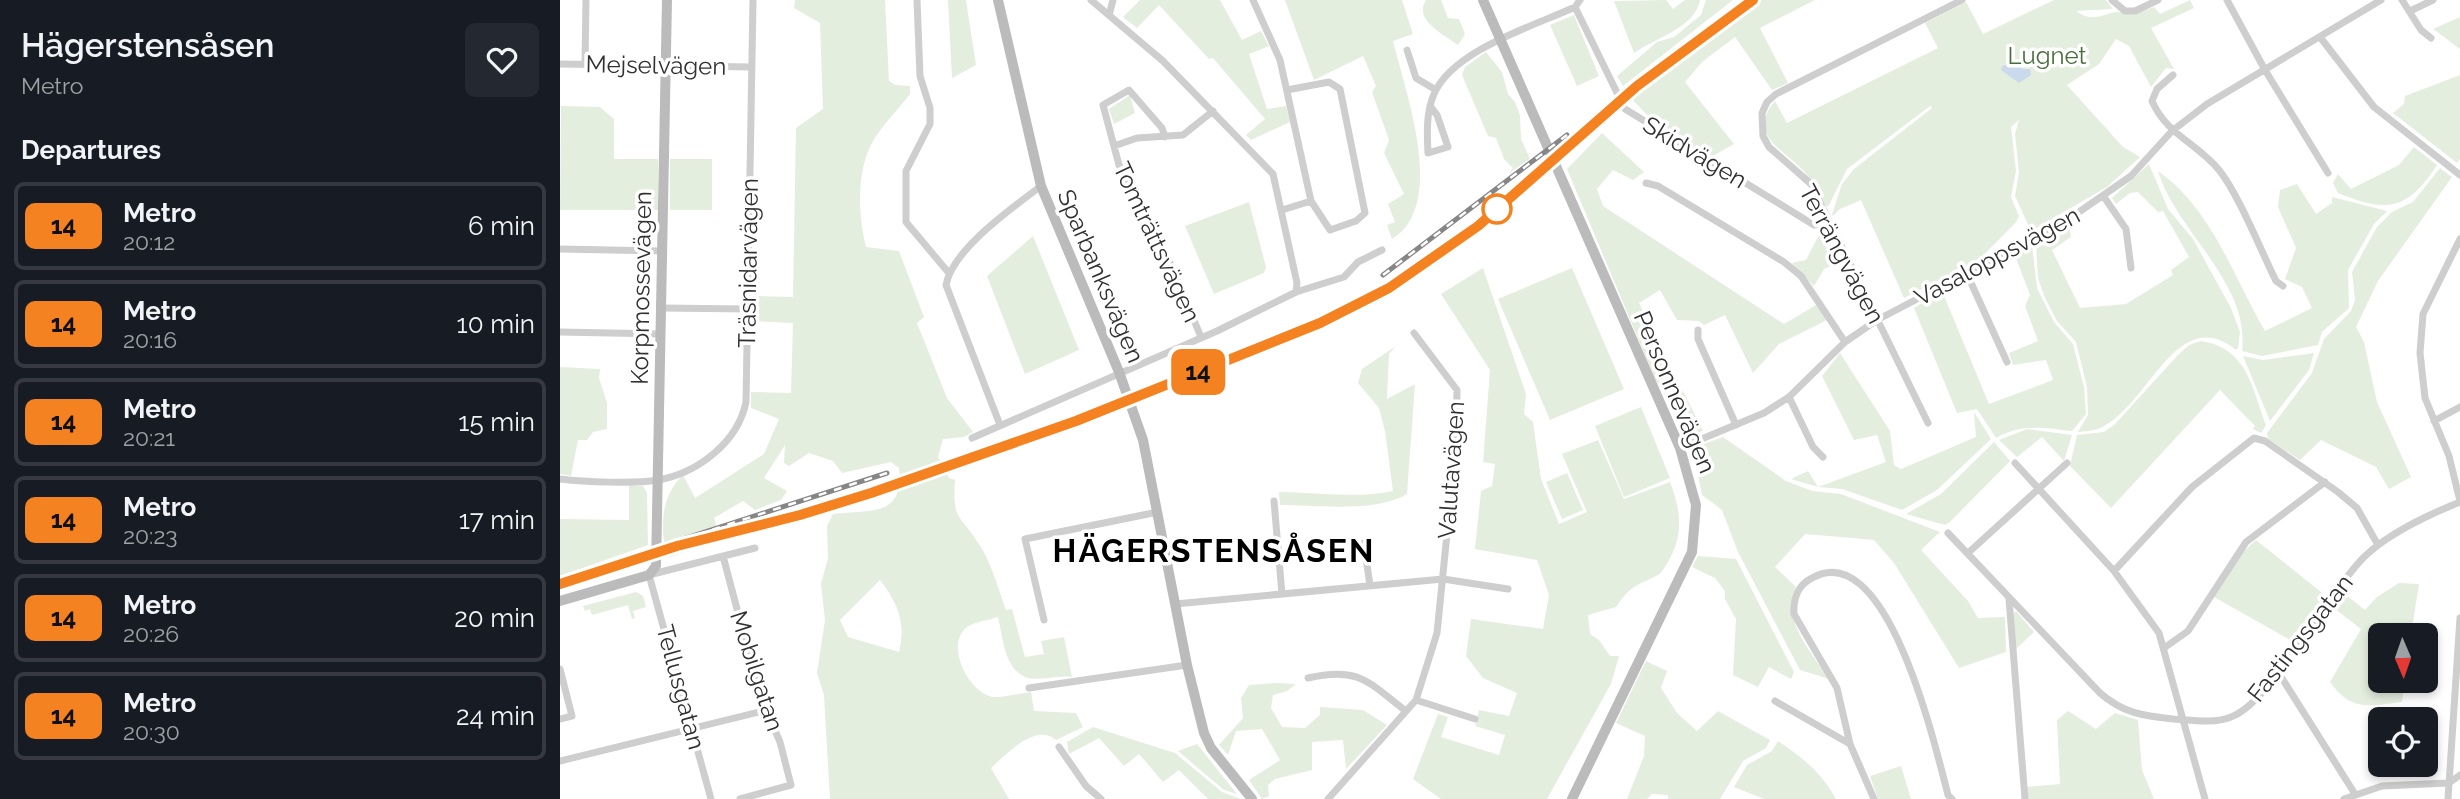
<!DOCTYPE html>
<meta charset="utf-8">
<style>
:root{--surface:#171b24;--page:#242831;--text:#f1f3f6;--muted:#9ea1a6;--line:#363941}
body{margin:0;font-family:Raleway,sans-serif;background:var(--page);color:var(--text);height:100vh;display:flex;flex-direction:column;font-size:26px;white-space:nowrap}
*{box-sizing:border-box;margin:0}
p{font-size:23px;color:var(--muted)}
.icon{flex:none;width:38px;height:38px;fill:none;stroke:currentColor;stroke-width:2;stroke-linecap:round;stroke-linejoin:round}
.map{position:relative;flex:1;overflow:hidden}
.sheet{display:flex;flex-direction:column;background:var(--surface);width:560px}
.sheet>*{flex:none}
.badge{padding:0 14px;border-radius:10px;font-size:24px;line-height:46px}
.needle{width:46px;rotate:178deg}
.tools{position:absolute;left:1808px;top:623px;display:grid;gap:14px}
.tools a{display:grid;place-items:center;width:70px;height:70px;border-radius:10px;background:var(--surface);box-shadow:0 4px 10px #0003;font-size:35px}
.map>.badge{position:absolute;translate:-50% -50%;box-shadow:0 0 0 4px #fff}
h2{padding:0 21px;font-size:26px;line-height:63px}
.round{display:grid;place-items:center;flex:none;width:74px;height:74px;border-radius:10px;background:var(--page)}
.summary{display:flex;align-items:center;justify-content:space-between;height:119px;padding:0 21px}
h1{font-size:33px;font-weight:600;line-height:52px}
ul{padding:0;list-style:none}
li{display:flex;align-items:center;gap:21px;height:88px;margin:0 14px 10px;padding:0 7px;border:4px solid var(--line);border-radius:10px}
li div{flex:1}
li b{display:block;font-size:26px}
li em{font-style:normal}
li .badge{min-width:77px;font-weight:700;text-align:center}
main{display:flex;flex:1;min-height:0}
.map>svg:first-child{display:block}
</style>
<main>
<section class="sheet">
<div class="summary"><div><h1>Hägerstensåsen</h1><p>Metro</p></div><a class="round"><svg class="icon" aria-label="heart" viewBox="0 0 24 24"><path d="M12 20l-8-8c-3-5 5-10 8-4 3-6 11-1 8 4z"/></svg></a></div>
<h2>Departures</h2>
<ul>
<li><span class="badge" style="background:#f58220;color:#111">14</span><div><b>Metro</b><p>20:12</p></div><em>6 min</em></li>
<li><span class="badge" style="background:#f58220;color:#111">14</span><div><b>Metro</b><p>20:16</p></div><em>10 min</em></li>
<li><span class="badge" style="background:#f58220;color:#111">14</span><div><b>Metro</b><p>20:21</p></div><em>15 min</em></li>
<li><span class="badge" style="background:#f58220;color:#111">14</span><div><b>Metro</b><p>20:23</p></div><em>17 min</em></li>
<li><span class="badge" style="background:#f58220;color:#111">14</span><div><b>Metro</b><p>20:26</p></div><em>20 min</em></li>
<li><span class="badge" style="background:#f58220;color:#111">14</span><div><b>Metro</b><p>20:30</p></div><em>24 min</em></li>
</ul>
</section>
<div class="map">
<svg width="1900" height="799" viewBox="0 0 1900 799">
<rect width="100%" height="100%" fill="#fff"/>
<path fill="#e4eedf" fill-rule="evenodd" d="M235 0H325L329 81 335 85 350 86V94C339 109 323 124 313 141 296 171 298 215 306 247L339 251 364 317 357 323 387 398 413 432 404 437 383 439 378 457 389 478 395 480C392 521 400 514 419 544 432 564 438 588 446 610L452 609 465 657 484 654 481 641 504 637 512 677C498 675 481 681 468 678 444 671 443 637 438 617 429 620 414 622 407 627 384 645 409 693 433 697 444 698 460 693 471 692L474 711 516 713 523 727 496 740C475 722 446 755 431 768L449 799H270L264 695 257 673 265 620 261 584 268 558 267 526 273 514C310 509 344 519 339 468L331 462 282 473 273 461 249 453 229 466 224 463 225 445 204 478 227 491 221 500 195 510 183 501 154 518 161 541 107 558C100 528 100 497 123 475L135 498 204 454 219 419 191 408V392L231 393 233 323 192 321 193 296 233 297 236 128 263 109 260 23 234 8ZM320 580C338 603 346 623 339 652L288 637 280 620Z
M388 0H406L416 65 392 78Z
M580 0H660L682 40 701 31 709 46 689 54 707 109 726 106 730 122 691 140 686 135 705 119 653 58 649 59 599 5 577 28 563 17Z
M725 0H842L853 34 833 41C845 91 888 205 832 239L827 225 835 222 828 204 844 194 824 153 829 140 812 92 816 86 803 56 754 80Z
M866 0H881L888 18 899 19 905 34 898 45C883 34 853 20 866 0Z
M1106 0 1113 9 1125 0H1140C1135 28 1095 38 1074 53L1054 1Z
M1146 0H1173L1063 86 1057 76 1097 42 1114 37 1141 15Z
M1197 0H1255L1200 28 1228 83 1212 90 1175 37 1142 62 1125 82 1174 144 1151 157 1089 117 1070 97Z
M1494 0H1546L1553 9 1516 11C1536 25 1544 11 1560 12 1574 12 1580 12 1594 7L1600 14 1630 0 1634 8 1591 28 1614 69 1606 68 1591 87 1569 46 1556 39 1539 64 1507 85 1563 147 1580 157 1547 187 1471 231 1455 196 1459 172 1455 134 1459 120 1451 127 1456 171 1451 197 1459 216 1456 222 1418 261 1344 298 1301 200 1280 209 1273 216 1272 214 1282 184 1294 169 1372 108 1370 106 1287 169 1268 207C1259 200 1255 184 1247 175 1229 151 1184 137 1215 101L1227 123 1378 48 1365 23 1406 2 1423 34Z
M1014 15 1039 76 1017 86 990 25Z
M1900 17V49L1873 29Z
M926 52 942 72 948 94 955 102 960 115 961 139 970 159 949 173 953 168 944 159 936 138 928 136 902 75 905 67Z
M1900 75V159L1897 163 1833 113 1844 104 1845 96Z
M570 95 575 113 554 124 549 109Z
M1 106 40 107 54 119V159H98V210H0Z
M1042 133 1084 172 1073 180 1053 170 1037 189 1043 206 1224 324 1256 305 1267 320 1219 344 1193 373 1165 315 1144 325 1139 321 1117 320 1100 290 1079 303 1143 431 1130 436 1095 379 1007 169Z
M1854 147 1877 165C1847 211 1827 213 1778 193L1773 183 1778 174 1791 189 1839 165Z
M110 159H152V210H110Z
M1589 164 1608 209 1633 239 1671 308 1680 332 1678 348 1676 350C1618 303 1589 403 1544 426 1536 431 1527 431 1518 432L1528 415 1527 387 1516 342 1497 321 1485 298 1478 278 1476 243 1509 224 1511 237 1492 250 1520 308 1566 304 1613 275 1611 270 1629 257 1603 211 1598 212 1578 192 1570 193 1556 204 1552 198Z
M1880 168 1892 177 1818 281 1796 327 1804 342 1817 402 1851 477 1829 489 1816 467 1761 440 1740 460 1708 439 1707 433 1752 373 1764 339 1791 311 1795 300 1792 272 1817 227 1832 212 1853 202Z
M1598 171C1652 209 1673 276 1705 331L1752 308 1742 287 1725 279 1736 248 1718 207 1720 190 1737 184 1756 214 1772 203V197L1827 211 1814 224 1788 270 1789 308 1762 332 1758 345 1702 356 1682 351C1690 282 1617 233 1598 171Z
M689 202 706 267 704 273 654 294 625 226Z
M1262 229 1282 261 1264 269 1254 286 1232 263 1246 260Z
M473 236 519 350 465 374 427 276Z
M1472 245 1477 288 1494 322 1513 344 1524 387 1526 414 1512 431C1483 428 1462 423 1436 438L1417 409 1397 413 1354 308 1382 291 1429 404 1493 380 1486 360 1453 365 1449 353 1478 341 1465 306 1470 295 1454 253Z
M923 268 966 394 964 414 973 422 981 479 999 524 1027 512 1002 454 1038 440 1064 499 1110 482C1121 510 1124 535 1108 562 1105 566 1102 573 1098 575 1076 586 1071 585 1056 607L1028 615 1030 634 1039 640 1050 656H1059L1051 684 987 799H881L853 779 878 714 888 717 881 737 939 755 945 735 915 726 919 710 949 716 957 693 923 678 906 656 911 619 983 629 989 595 977 560 915 549 921 491 932 486 935 464 923 462 930 370 881 294Z
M1012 268 1064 389 990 420 938 299Z
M1641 341C1687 348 1692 387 1706 425L1701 433 1693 429 1695 426 1660 390 1551 508 1510 466 1517 435 1544 432 1555 424 1618 355 1629 345Z
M836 346 829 354 827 399 855 384 847 494C816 513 756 505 720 505L719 492C757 492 795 499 833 491L825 431 819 408 798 383 802 369Z
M1280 353 1330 431 1334 465 1341 469 1416 437 1414 412 1431 439 1377 490 1342 510 1282 489 1258 487 1231 479 1248 471 1258 487 1326 462 1317 435 1294 440 1262 376Z
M1754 353 1749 370 1710 421 1683 356 1703 360Z
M0 367 40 369 39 378 47 403V429L33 432 27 440H18L11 476 0 474Z
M1081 407 1110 478 1064 497 1035 426Z
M1467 429 1512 435 1504 461 1482 437 1457 457 1439 440Z
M1163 437 1226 481 1252 491 1281 494 1380 532 1361 550 1408 601 1418 618 1445 617 1446 652 1399 668 1334 563 1314 540 1245 534 1215 567 1236 587C1221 621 1251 651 1269 679L1240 670 1178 552 1162 510 1142 495 1134 455 1138 446Z
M1434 442 1450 461 1390 522 1385 525 1346 514 1381 494Z
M1007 473 1023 510 1002 519 986 482Z
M69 486H83L87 493 88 545 0 576V519L69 520Z
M1696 540 1766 596 1734 642 1654 597 1682 553Z
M1138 556 1176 559 1234 672 1231 679 1209 667 1198 687 1173 675 1176 619 1165 599V591L1155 578 1132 567Z
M1839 583 1859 584 1851 635H1820V681H1845L1842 702C1808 706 1792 712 1770 682L1801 629 1770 605 1781 591 1805 610 1817 597Z
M76 592 83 596 86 607 73 611 75 618 72 619 68 605 32 615 30 609 25 611 23 606Z
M1456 611 1474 632 1456 649 1452 615Z
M1086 661 1107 671 1101 688 1117 713 1137 731 1158 711 1210 740 1206 748 1183 761 1160 799H1108V795L1092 794 1087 799H1067L1084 756 1085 736 1056 723Z
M716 683 736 684 727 691 713 695 711 708 722 727 745 728 760 715V707L803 710 827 725 786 769 783 740 752 742V770L715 779 708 785 709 796 702 799 689 780 720 760 702 729 676 731 668 755 659 745 683 718 681 698 689 685Z
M1508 711 1536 729 1555 713 1578 720 1582 770 1594 799H1468L1467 787 1500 784 1497 720Z
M533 727 615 753 662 792 681 799H648L619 770 603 782 579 754 564 766 539 738 509 754 507 742Z
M1218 741C1243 758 1261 772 1276 799H1204L1174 787 1187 765 1212 751Z
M637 744 677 794 664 790 618 751Z
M1341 766 1351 799H1318L1310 776Z"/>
<path fill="#cbd9ed" d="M1458 62 1462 69H1470L1471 75 1459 83 1441 70 1442 66Z"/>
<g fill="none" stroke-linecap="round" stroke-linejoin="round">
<path stroke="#cecece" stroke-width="7" d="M357 0 360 76 370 108V124L346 171V222L388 272
M531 0 603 61 713 174 737 283 736 292
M693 0 720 60 751 201 722 210
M1552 0 1565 11H1575L1598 0
M1667 0 1705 70 1768 173
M1842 0 1861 30 1871 38
M1015 7 1065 109 1254 225 1267 223
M1850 11 1873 0
M549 15 553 0
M1760 37 1814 107 1900 175
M847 50 856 78 876 90
M0 64 192 67
M25 64 26 0
M1613 75 1597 89 1592 101C1606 134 1638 144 1659 170 1679 195 1701 251 1716 281L1723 286
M727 90 769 82 780 89 805 213 796 221 770 230 751 201
M870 106 877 115 888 147 868 153C867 133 866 113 874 94 893 50 974 26 1015 7L1020 0
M605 137 602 128 569 90 543 105 559 165 607 256 641 337
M554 146 577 138 623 135 653 111
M1086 183 1098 186 1224 262 1241 276 1285 342
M1544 197 1566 229 1571 268
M1900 239 1863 314 1860 353 1865 398 1889 456 1900 501
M0 249 102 251
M1407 274 1447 362
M101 308 188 309
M1138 330V339L1176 425
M0 332 101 334
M1229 397 1253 447 1263 457
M1874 421 1900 407
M1368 423 1251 184 1209 147 1203 136 1202 113 1207 102 1216 94 1402 0
M440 425 386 285C392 250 452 208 481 186
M412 438 657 331 736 292 784 277 798 262 822 250
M1120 448 1204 413 1229 397 1285 342 1317 320 1506 221 1571 176 1612 131 1647 104 1821 0
M1455 463 1554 571 1599 633 1645 799
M0 479C24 482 74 484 98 480 138 473 178 442 186 402L193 0
M714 501 722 594
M1388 533 1540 693C1563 713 1583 716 1613 719 1631 720 1654 724 1671 717 1711 703 1768 593 1803 558 1828 533 1868 515 1900 502
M804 543 810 586
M1408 553 1507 463
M163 556 200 696 220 742 231 785 180 799
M1554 571 1632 487 1694 438 1705 441 1778 492 1797 508 1818 545
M1449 599 1465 799
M615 604 883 579 948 589
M484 620 465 539 598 512
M1604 648 1628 631 1686 542 1765 482
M0 669 12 716 0 719
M1718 672 1795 794
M748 678C799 666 808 682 846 711
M469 688 627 665
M856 700 915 719
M1215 701 1290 744 1314 799
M1290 744 1277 688 1234 614C1233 599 1238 585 1252 578 1328 535 1376 750 1388 795L1392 799
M499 747 526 786 541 799
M0 761 207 710
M151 799 89 575 195 548
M768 799 856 700 877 633 896 445 897 390 854 333
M1784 799 1822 786 1889 783 1900 775
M1888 799 1900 618"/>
<path stroke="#bbb" stroke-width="10" d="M438 0 481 186 559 372 583 440 627 665 644 733 651 748 692 799
M923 0 1120 448 1136 505 1132 552 1012 799
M0 601 89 575 96 566 107 0"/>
<g stroke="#868686" stroke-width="5">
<path id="rail" d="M823 275 1007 135
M829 288 918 226 1077 86 1193 0
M175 531 257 510 330 487
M0 579 327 473"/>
</g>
<use href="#rail" stroke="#fff" stroke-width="2.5" stroke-dasharray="8" stroke-linecap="butt"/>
</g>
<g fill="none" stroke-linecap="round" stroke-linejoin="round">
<g stroke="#fff" stroke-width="16">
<path id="line" d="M0 584 117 546 240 515 311 493 516 421 760 323 829 288 918 226 1077 86 1193 0"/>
</g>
<use href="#line" stroke="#f58220" stroke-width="10"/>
</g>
<circle fill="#fff" stroke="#f58220" stroke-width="3.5" cx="937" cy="209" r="14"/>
<g text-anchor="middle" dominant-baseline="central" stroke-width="7" stroke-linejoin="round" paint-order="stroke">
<g font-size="24" fill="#496e3c" stroke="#fff">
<text x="1487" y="55">Lugnet</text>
</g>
<g font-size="24" fill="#313131" stroke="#fff">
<text transform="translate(96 65) rotate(1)">Mejselvägen</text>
<text transform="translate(1135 152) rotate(31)">Skidvägen</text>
<text transform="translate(597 242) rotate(65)">Tomträttsvägen</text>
<text transform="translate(1282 254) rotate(62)">Terrängvägen</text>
<text transform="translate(1437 256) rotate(-28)">Vasaloppsvägen</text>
<text transform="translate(188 263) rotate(-89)">Träsnidarvägen</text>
<text transform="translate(541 276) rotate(67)">Sparbanksvägen</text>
<text transform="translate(81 288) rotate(-89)">Korpmossevägen</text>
<text transform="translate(1115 392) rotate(67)">Personnevägen</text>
<text transform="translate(891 470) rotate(-86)">Valutavägen</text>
<text transform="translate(1740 638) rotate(-52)">Fastingsgatan</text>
<text transform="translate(197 671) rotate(72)">Mobilgatan</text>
<text transform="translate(121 687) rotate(75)">Tellusgatan</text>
</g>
<g font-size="32" font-weight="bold" letter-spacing="2" fill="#000" stroke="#fff">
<text x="654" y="550">HÄGERSTENSÅSEN</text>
</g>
</g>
</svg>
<div class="tools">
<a><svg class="needle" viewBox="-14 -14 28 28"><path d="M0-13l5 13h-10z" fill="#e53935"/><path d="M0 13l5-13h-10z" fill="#9ea1a6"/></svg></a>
<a><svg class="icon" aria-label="locate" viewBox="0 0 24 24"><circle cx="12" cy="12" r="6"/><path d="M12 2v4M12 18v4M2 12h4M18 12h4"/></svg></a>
</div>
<b class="badge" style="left:638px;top:372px;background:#f58220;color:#111">14</b>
</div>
</main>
